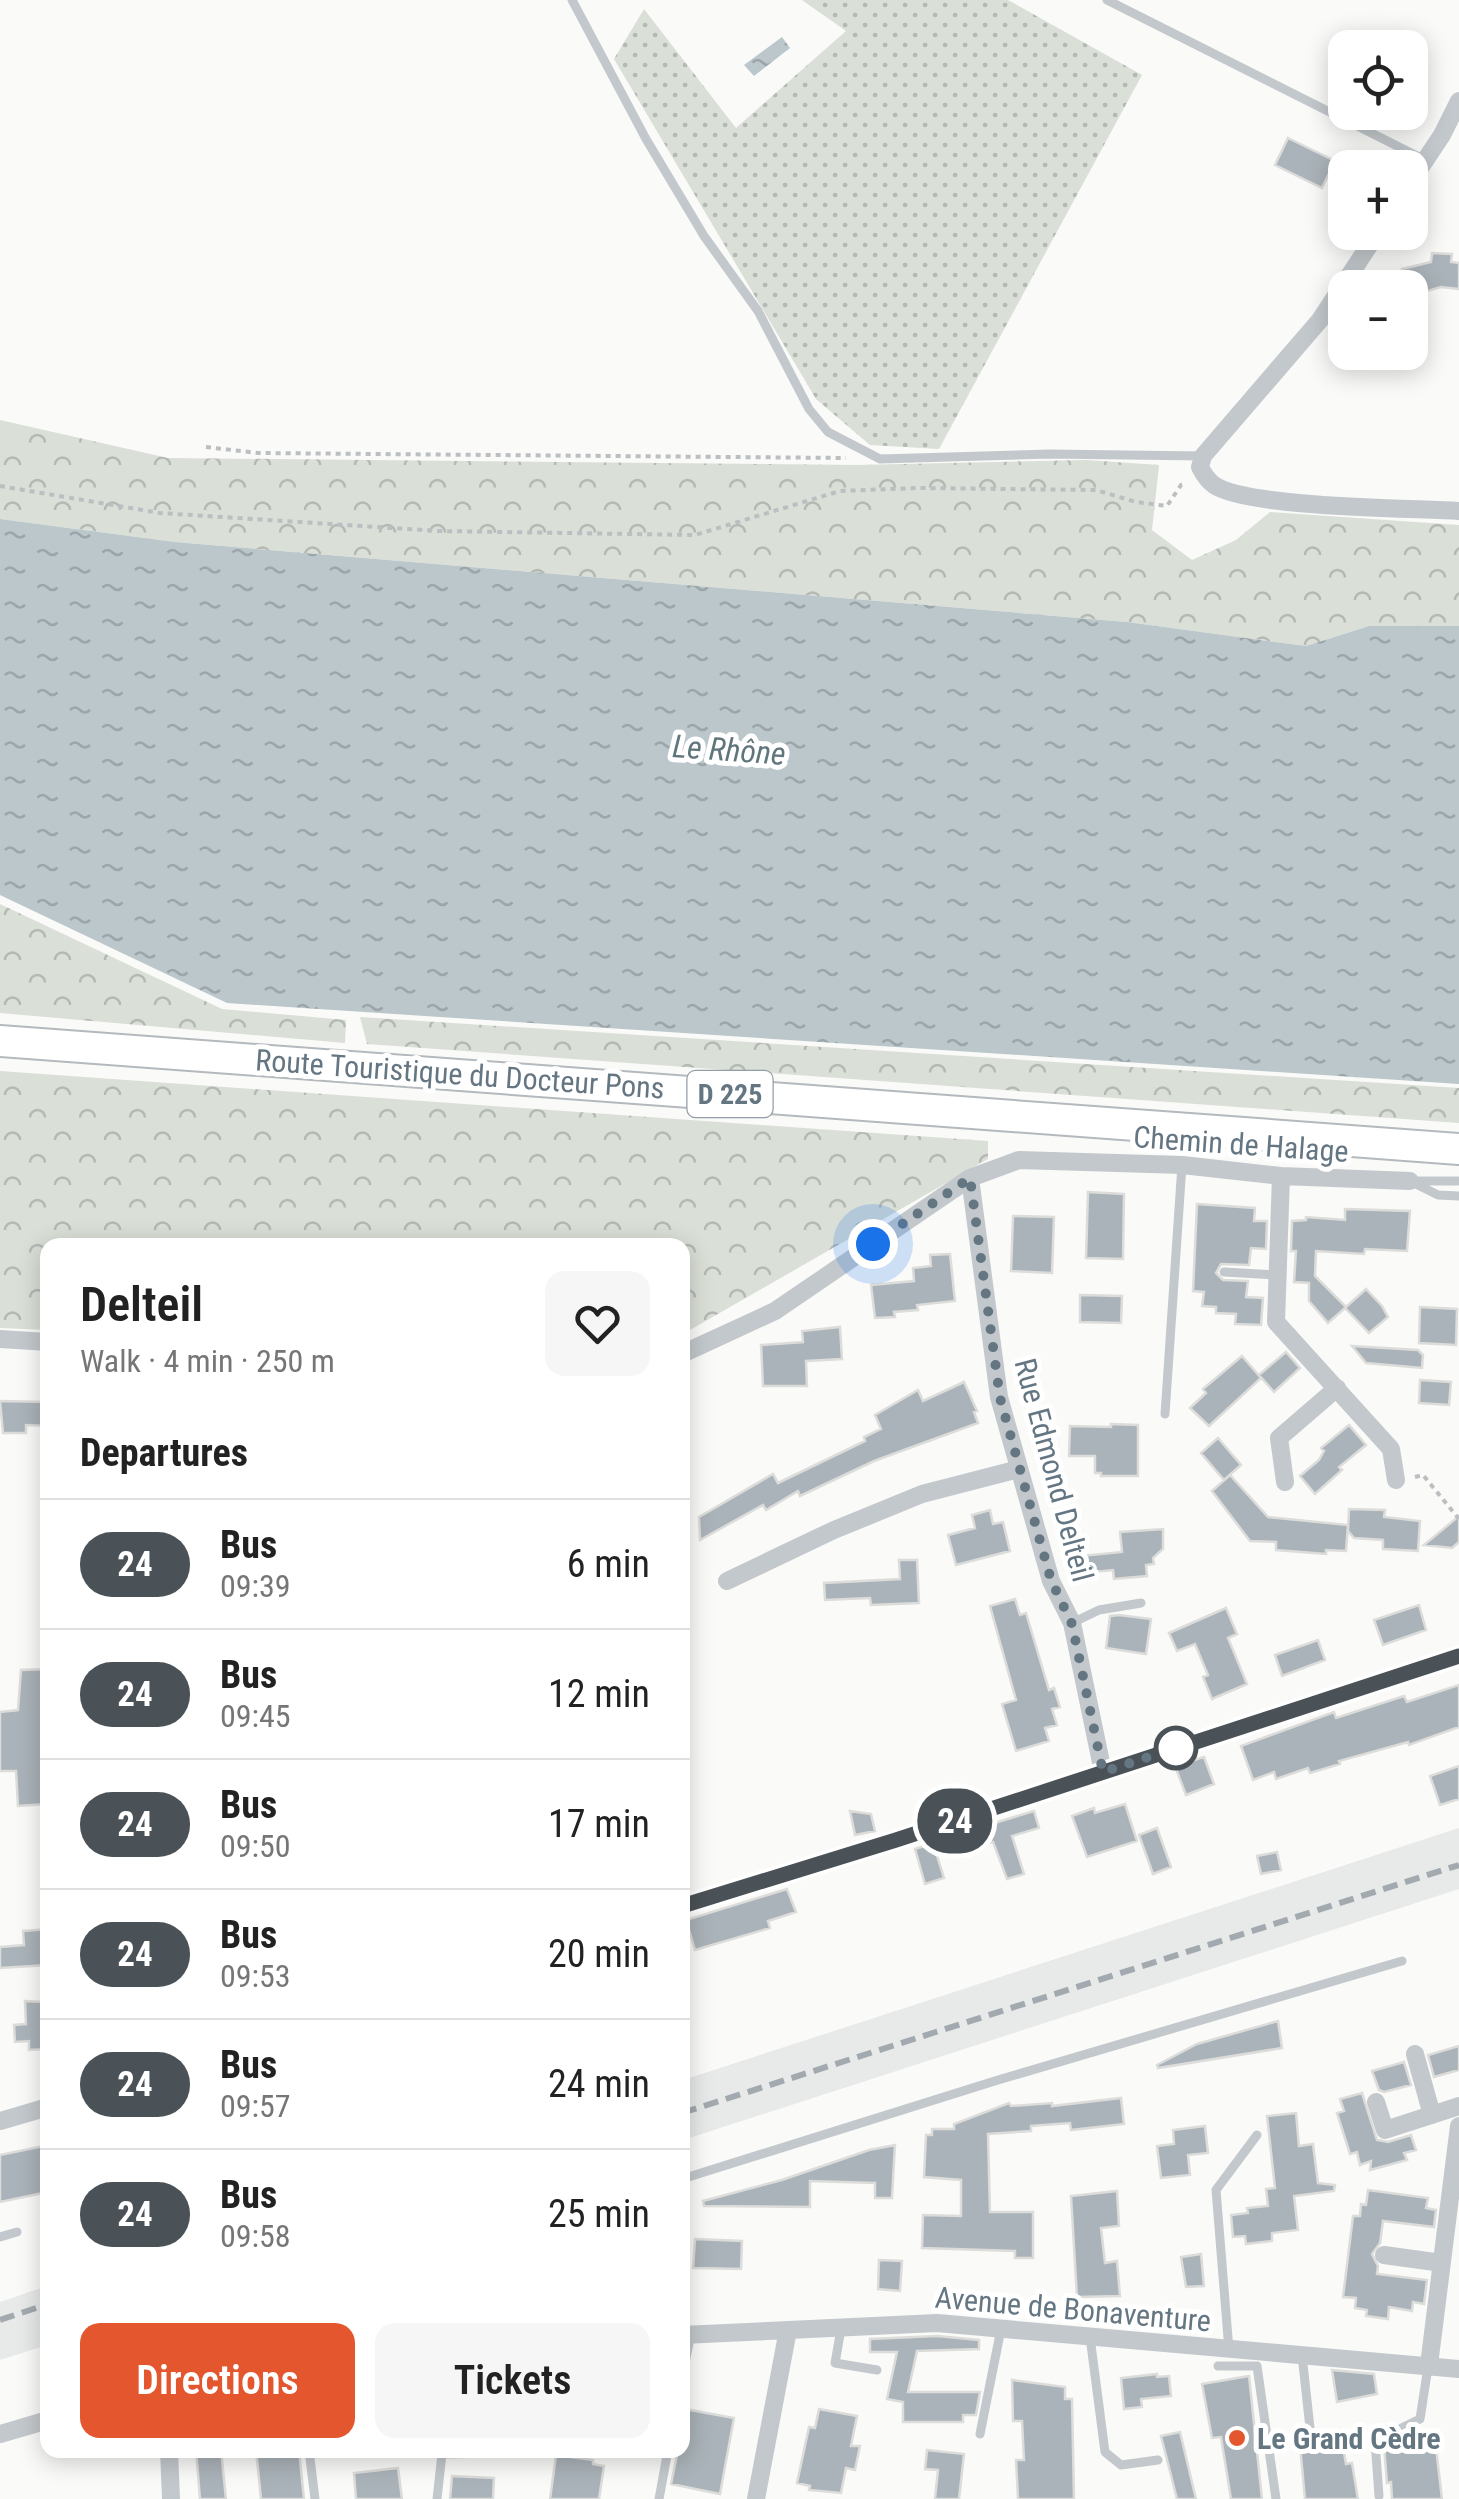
<!DOCTYPE html>
<meta charset="utf-8">
<style>
:root{--surface:#fff;--page:#f6f6f6;--text:#222;--muted:#767676;--line:#e0e0e0;--accent:#e4572e}
body{margin:0;font-family:"Roboto Condensed",sans-serif;background:var(--page);color:var(--text);height:100vh;display:flex;flex-direction:column;font-size:38px;white-space:nowrap}
*{box-sizing:border-box;margin:0}
p{font-size:32px;color:var(--muted)}
.icon{flex:none;width:55px;height:55px;fill:none;stroke:currentColor;stroke-width:2;stroke-linecap:round;stroke-linejoin:round}
.map{position:relative;flex:1;overflow:hidden}
.panel{position:absolute;left:40px;top:1238px;width:650px;height:1220px;display:flex;flex-direction:column;background:var(--surface);border-radius:20px;box-shadow:0 5px 25px #0003}
.panel>*{flex:none}
.badge{padding:0 20px;border-radius:32px;font-size:35px;line-height:65px}
.fabs{position:absolute;left:1328px;top:30px;display:grid;gap:20px}
.fabs a{display:grid;place-items:center;width:100px;height:100px;border-radius:20px;background:var(--surface);box-shadow:0 5px 25px #0003;font-size:50px}
.you{position:absolute;width:50px;height:50px;margin:-25px;border:8px solid #fff;border-radius:50%;background:#1a73e8;box-shadow:0 0 0 15px #1a73e833}
.map>.badge{position:absolute;translate:-50% -50%;box-shadow:0 0 0 5px #fff}
h2{padding:0 40px;font-size:38px;line-height:90px}
.round{display:grid;place-items:center;flex:none;width:105px;height:105px;border-radius:20px;background:var(--page)}
.headline{display:flex;align-items:center;justify-content:space-between;height:170px;padding:0 40px}
h1{font-size:48px;font-weight:600;line-height:75px}
.primary-button{display:flex;gap:20px;margin-top:auto;padding:20px 40px}
.primary-button a{flex:1;height:115px;border-radius:20px;background:var(--accent);color:#fff;font-size:40px;font-weight:600;line-height:115px;text-align:center}
.primary-button a+a{background:var(--page);color:var(--text)}
ul{padding:0;list-style:none}
li{display:flex;align-items:center;gap:30px;height:130px;padding:0 40px;border-top:2px solid var(--line)}
li div{flex:1}
li b{display:block;font-size:38px}
li em{font-style:normal}
li .badge{min-width:110px;font-weight:700;text-align:center}
.map>svg:first-child{display:block}
</style>
<div class="map">
<svg width="1459" height="2499" viewBox="0 0 1459 2499">
<defs>
<pattern id="grass-dots" width="8" height="8" patternUnits="userSpaceOnUse" patternTransform="scale(2.5)"><rect width="8" height="8" fill="#dadfd7"/><path d="M2 2h.1M6 6h.1" fill="none" stroke="#b4b9b4" stroke-width="1.8" stroke-linecap="round"/></pattern>
<pattern id="forest-crowns" width="20" height="18" patternUnits="userSpaceOnUse" patternTransform="scale(2.5)"><rect width="20" height="18" fill="#dadfd7"/><path d="M2 6a3 3 0 1 1 6 0M12 15a3 3 0 1 1 6 0" fill="none" stroke="#b4b9b4"/></pattern>
<pattern id="water-ripples" width="26" height="14" patternUnits="userSpaceOnUse" patternTransform="scale(2.5)"><rect width="26" height="14" fill="#bbc7cb"/><path d="M2 4q2-2 4 0t4 0M15 11q2-2 4 0t4 0" fill="none" stroke="#9ca6aa"/></pattern>
</defs>
<rect width="100%" height="100%" fill="#fafaf8"/>
<path fill="#e8e9e9" d="M1459 1828V1889L683 2140V2080Z
M47 2286V2345L0 2360V2302Z"/>
<path fill="url(#grass-dots)" d="M802 0H1008L1142 75 939 449 870 445 816 399 614 59 644 9 736 128 846 31Z"/>
<path fill="url(#forest-crowns)" d="M0 420 168 458 857 465 1087 460 1159 465 1152 530 1192 560 1236 540 1270 512 1459 525V626H1369L1306 646 1127 622 175 542 0 519Z
M0 904 222 1009 346 1020 345 1043 0 1013Z
M360 1017 1459 1088V1123L367 1044Z
M0 1071 988 1141V1159L683 1334 682 1245H48L47 1330 0 1328Z"/>
<path fill="url(#water-ripples)" d="M782 37 790 48 754 76 744 65Z
M0 519 175 542 1127 622 1306 646 1369 626H1459V1084L227 1003 0 895Z"/>
<path fill="#aab3b9" stroke="#dcdcda" stroke-width="2.5" d="M1288 138 1335 161 1322 188 1275 165Z
M1432 253 1452 254 1451 262 1459 263V289L1441 287 1410 296 1402 269 1431 262Z
M1088 1192 1124 1194 1123 1259 1086 1258Z
M1197 1204 1255 1208 1254 1221H1267L1266 1249 1251 1248 1249 1265 1221 1264 1216 1273 1223 1280 1248 1281 1246 1297 1263 1298 1261 1325 1235 1324 1236 1314 1216 1313V1307L1202 1306 1204 1292 1193 1291Z
M1345 1209 1410 1211 1407 1251 1365 1249 1364 1254 1316 1251 1315 1276 1346 1307 1366 1289 1382 1306 1388 1317 1369 1333 1345 1308 1328 1323 1309 1301V1283L1294 1282 1296 1251H1291L1292 1221 1306 1220V1217L1345 1220Z
M1013 1216 1054 1217 1052 1273 1011 1271Z
M950 1254 955 1301 917 1305 918 1310 894 1312 895 1317 875 1318 871 1285 914 1281 913 1268 931 1266 930 1255Z
M1080 1295 1122 1296 1121 1323 1080 1322Z
M1420 1307 1457 1309 1456 1345 1419 1343Z
M840 1327 842 1359 806 1361 807 1386H763L761 1345 803 1342 802 1331Z
M1352 1346 1418 1350 1423 1355 1422 1368 1366 1363Z
M1286 1352 1300 1368 1274 1392 1259 1375Z
M1242 1356 1261 1378 1209 1426 1190 1408 1206 1393 1203 1389Z
M1420 1380 1451 1382 1449 1405 1419 1403Z
M964 1382 977 1411 974 1412 978 1423 874 1461 800 1496 798 1491 766 1510 763 1505 700 1540 699 1517 773 1474 778 1483 865 1441 864 1437 881 1429 875 1415 918 1390 923 1401Z
M0 1401 48 1402V1426L26 1425V1433H3Z
M1111 1424 1138 1425V1476H1101V1473H1095V1456H1069L1070 1426 1111 1427Z
M1349 1425 1366 1445 1339 1467 1342 1470 1315 1494 1300 1476 1319 1460 1324 1451 1321 1448Z
M1218 1438 1241 1465 1224 1480 1201 1453Z
M1230 1475 1268 1517 1348 1525 1346 1551 1326 1550V1554L1276 1550V1542L1250 1541 1212 1491Z
M1349 1509 1385 1510 1384 1517 1420 1521 1418 1551 1383 1549V1540L1354 1538 1348 1531Z
M990 1510 993 1524 1003 1522 1010 1551 956 1565 948 1535 975 1528 972 1515Z
M1459 1516V1542L1452 1548 1424 1545Z
M1163 1529V1549L1153 1558 1154 1564 1146 1565 1147 1576 1114 1579 1113 1570 1083 1573 1081 1556 1122 1552 1120 1532Z
M899 1560H917L919 1603 871 1605 870 1598 825 1600 824 1583 900 1579Z
M1015 1599 1020 1615 1026 1613 1049 1690 1054 1688 1060 1707 1052 1709 1057 1725 1045 1728 1049 1741 1016 1751 1002 1704 1016 1700 990 1606Z
M1419 1605 1426 1630 1383 1645 1374 1620Z
M1226 1608 1237 1634 1228 1638 1247 1684 1212 1699 1203 1677 1208 1675 1195 1644 1177 1651 1169 1633Z
M1119 1615 1151 1619 1146 1654 1106 1648 1110 1616Z
M1318 1640 1325 1660 1282 1676 1275 1655Z
M48 1669V1804L18 1806 16 1771H0V1712L18 1710 21 1670Z
M1459 1685V1727L1409 1745 1408 1742 1339 1761 1340 1764 1310 1773 1308 1768 1276 1779 1274 1772 1253 1780 1241 1746 1334 1712 1336 1718 1404 1696 1407 1702Z
M1204 1757 1214 1784 1186 1795 1175 1766Z
M1459 1766V1799L1440 1805 1430 1776Z
M1125 1804 1137 1841 1087 1857 1072 1816 1094 1808 1095 1813Z
M850 1811 871 1814 875 1831 855 1835Z
M1034 1811 1039 1828 1012 1836 1024 1874 1007 1879 993 1842 981 1845 978 1828Z
M1157 1828 1171 1867 1153 1874 1139 1835Z
M933 1843 944 1878 925 1884 915 1849Z
M1277 1852 1281 1870 1261 1874 1257 1856Z
M787 1889 796 1912 768 1921 770 1928 695 1950 686 1920Z
M48 1929V1965L0 1968V1947L24 1945 23 1931Z
M25 2001 45 2002 47 2049 29 2050V2041L15 2042 14 2025 26 2024Z
M1278 2021 1282 2048 1158 2068 1157 2065 1197 2044Z
M1459 2046V2070L1434 2077 1428 2055Z
M1404 2062 1411 2085 1384 2092 1379 2090 1372 2071Z
M1362 2093 1377 2140 1388 2142 1411 2135 1416 2150 1404 2153 1407 2160 1370 2170 1371 2161 1360 2165 1357 2152 1350 2154 1337 2113 1344 2111 1340 2099Z
M1121 2098 1124 2124 1071 2130 1070 2123 1031 2126V2131L988 2134 990 2212H1033V2258H1015V2251L922 2248 923 2215 961 2216V2180L924 2177 926 2135H932V2129H954V2124L1009 2103 1011 2106 1052 2103V2106Z
M1296 2113 1299 2146 1313 2144 1318 2183 1335 2185 1334 2191 1294 2196 1298 2230 1272 2233V2241L1246 2244 1245 2236 1233 2237 1231 2215 1248 2213 1247 2208 1268 2206 1266 2189 1275 2188 1267 2116Z
M1205 2126 1208 2153 1188 2155 1190 2175 1161 2178 1157 2146 1174 2144 1173 2130Z
M48 2145V2192L0 2202V2155Z
M895 2145 892 2198H875V2183L810 2181V2207L704 2206 703 2201 782 2180 869 2150Z
M1368 2190 1428 2198 1426 2208 1436 2210 1434 2227 1383 2221 1380 2243 1372 2254 1378 2266 1377 2274 1427 2280 1424 2304 1413 2302 1412 2311 1389 2307 1388 2319 1366 2316 1367 2310 1355 2308 1356 2298 1343 2297 1353 2216H1360L1361 2204 1366 2205Z
M1117 2191 1119 2226 1101 2228 1105 2263 1117 2261 1120 2296 1077 2297 1071 2196Z
M695 2239 742 2241 741 2269 693 2268Z
M1201 2254 1204 2286 1186 2287 1181 2257Z
M879 2260 902 2261 900 2291 878 2289Z
M937 2336 979 2340V2349L917 2351 908 2392H980L976 2415H963V2422H903V2402L887 2399 897 2352H870V2339Z
M1332 2370 1374 2374 1377 2394 1337 2402Z
M1157 2374V2377L1169 2376 1171 2396 1141 2399 1142 2407 1124 2409 1121 2378Z
M1249 2376 1262 2499H1231L1221 2437 1212 2438 1202 2384Z
M1012 2380 1065 2387V2399H1072L1074 2499H1018L1016 2460H1024L1022 2421H1013Z
M685 2409 734 2418 720 2494 671 2484 678 2450H682Z
M819 2409 857 2416 851 2446H860L855 2470 846 2468 841 2493 809 2490 810 2486 797 2483 809 2427 815 2428Z
M1340 2429 1346 2464 1352 2463 1358 2499H1305L1299 2435 1312 2436Z
M1180 2432 1196 2499H1177L1161 2436Z
M1435 2439 1442 2499H1392L1391 2482 1387 2483 1384 2446Z
M196 2450H221L226 2499H200Z
M256 2450H299L304 2499H261Z
M927 2450 964 2454 959 2499H935L938 2470 925 2469Z
M556 2455 593 2460V2464L604 2466 599 2499H550Z
M398 2468 402 2499H356L354 2473Z
M452 2476 494 2478 493 2499H450Z"/>
<g fill="none" stroke-linecap="round" stroke-linejoin="round">
<g stroke="#b4b9bd" stroke-width="34">
<path id="trunk" d="M0 1041 1459 1149"/>
</g>
<path stroke="#bbbfc2" stroke-width="4" stroke-dasharray="5 5" stroke-linecap="butt" d="M206 447 258 453 846 458
M0 486 160 513 439 531 695 535 840 491 917 488 1096 490 1136 502 1167 506 1181 485 1187 483
M1415 1477 1423 1475 1459 1519"/>
<path stroke="#c3c8cc" stroke-width="9" d="M572 0 646 139 704 236 758 311 809 409 828 432 880 459 1049 454 1203 456
M1107 0 1425 160
M1410 1181 1438 1195 1459 1196
M1412 1181H1459
M1224 1272 1278 1275
M1165 1414 1182 1165
M1072 1623 1099 1610 1141 1603
M682 2179 998 2080 1402 1961
M0 2237 17 2232
M841 2329 835 2363 877 2370
M1090 2337 1105 2452 1121 2465 1158 2460
M1229 2350 1216 2190 1257 2135
M1302 2355 1310 2428
M1218 2366H1257L1276 2499
M682 2377 691 2334
M980 2434 1001 2329
M309 2450 315 2499
M1379 2496 1375 2441 1420 2419 1428 2367
M437 2499 442 2454 492 2453
M659 2499 668 2450"/>
<path stroke="#c3c8cc" stroke-width="18" d="M1410 183 1442 135 1459 101
M1378 232 1320 320 1203 456 1200 467C1203 473 1207 480 1214 485 1248 508 1410 508 1459 511
M1281 1176 1276 1322 1391 1449 1396 1480
M970 1178 999 1397 1051 1581 1072 1623 1103 1772
M0 1339 48 1342
M682 1354 775 1311 970 1178 1019 1160 1182 1165 1281 1176 1410 1181
M1285 1482 1279 1438 1337 1388
M727 1581 834 1530 922 1494 1019 1469
M682 1906 896 1840 1459 1656
M1415 2054 1432 2115
M1376 2102 1385 2130 1459 2106
M0 2121 48 2107
M1384 2255 1442 2263
M682 2335 937 2323 1459 2369
M1429 2365 1459 2126
M0 2434 48 2420
M169 2450 171 2499
M756 2499 788 2330"/>
<use href="#trunk" stroke="#fff" stroke-width="30"/>
<path stroke="#a2aab0" stroke-width="6" stroke-dasharray="15 8" stroke-linecap="butt" d="M682 2113 1459 1865
M0 2320 48 2304"/>
</g>
<g fill="none" stroke-linecap="round" stroke-linejoin="round">
<g stroke="#fff" stroke-width="22">
<path id="line" d="M682 1906 896 1840 1459 1656"/>
</g>
<use href="#line" stroke="#4a5257" stroke-width="15"/>
<path stroke="#657683" stroke-width="10" stroke-dasharray="0 18" d="M873 1244 970 1178 1000 1398 1051 1580 1072 1624 1103 1772 1176 1748"/>
</g>
<circle fill="#fff" stroke="#4a5257" stroke-width="5" cx="1176" cy="1748" r="20"/>
<circle fill="#e4572e" stroke="#fff" stroke-width="4" cx="1237" cy="2438" r="10"/>
<g text-anchor="middle" dominant-baseline="central" stroke-width="10" stroke-linejoin="round" paint-order="stroke">
<rect fill="#fff" stroke="#939fa8" stroke-width="2.5" x="687.5" y="1071" width="85" height="46" rx="8"/>
<g font-size="28" font-weight="bold" fill="#657683">
<text x="730" y="1094">D 225</text>
</g>
<g font-size="30" fill="#657683" stroke="#fff">
<text transform="translate(460 1074) rotate(4)">Route Touristique du Docteur Pons</text>
<text transform="translate(1241 1144) rotate(4)">Chemin de Halage</text>
<text transform="translate(1054 1470) rotate(75)">Rue Edmond Delteil</text>
<text transform="translate(1073 2309) rotate(5)">Avenue de Bonaventure</text>
</g>
<g font-size="30" font-weight="bold" fill="#657683" stroke="#fff" text-anchor="start">
<text x="1257" y="2438">Le Grand Cèdre</text>
</g>
<g font-size="32" font-style="italic" fill="#60757c" stroke="#fff">
<text transform="translate(729 750) rotate(4)">Le Rhône</text>
</g>
</g>
</svg>
<div class="fabs">
<a><svg class="icon" aria-label="locate" viewBox="0 0 24 24"><circle cx="12" cy="12" r="6"/><path d="M12 2v4M12 18v4M2 12h4M18 12h4"/></svg></a>
<a>+</a>
<a>−</a>
</div>
<div class="you" style="left:873px;top:1244px"></div>
<b class="badge" style="left:955px;top:1821px;background:#4a5257;color:#fff">24</b>
<section class="panel">
<div class="headline"><div><h1>Delteil</h1><p>Walk · 4 min · 250 m</p></div><a class="round"><svg class="icon" aria-label="heart" viewBox="0 0 24 24"><path d="M12 20l-8-8c-3-5 5-10 8-4 3-6 11-1 8 4z"/></svg></a></div>
<h2>Departures</h2>
<ul>
<li><span class="badge" style="background:#4a5257;color:#fff">24</span><div><b>Bus</b><p>09:39</p></div><em>6 min</em></li>
<li><span class="badge" style="background:#4a5257;color:#fff">24</span><div><b>Bus</b><p>09:45</p></div><em>12 min</em></li>
<li><span class="badge" style="background:#4a5257;color:#fff">24</span><div><b>Bus</b><p>09:50</p></div><em>17 min</em></li>
<li><span class="badge" style="background:#4a5257;color:#fff">24</span><div><b>Bus</b><p>09:53</p></div><em>20 min</em></li>
<li><span class="badge" style="background:#4a5257;color:#fff">24</span><div><b>Bus</b><p>09:57</p></div><em>24 min</em></li>
<li><span class="badge" style="background:#4a5257;color:#fff">24</span><div><b>Bus</b><p>09:58</p></div><em>25 min</em></li>
</ul>
<div class="primary-button"><a>Directions</a><a>Tickets</a></div>
</section>
</div>
